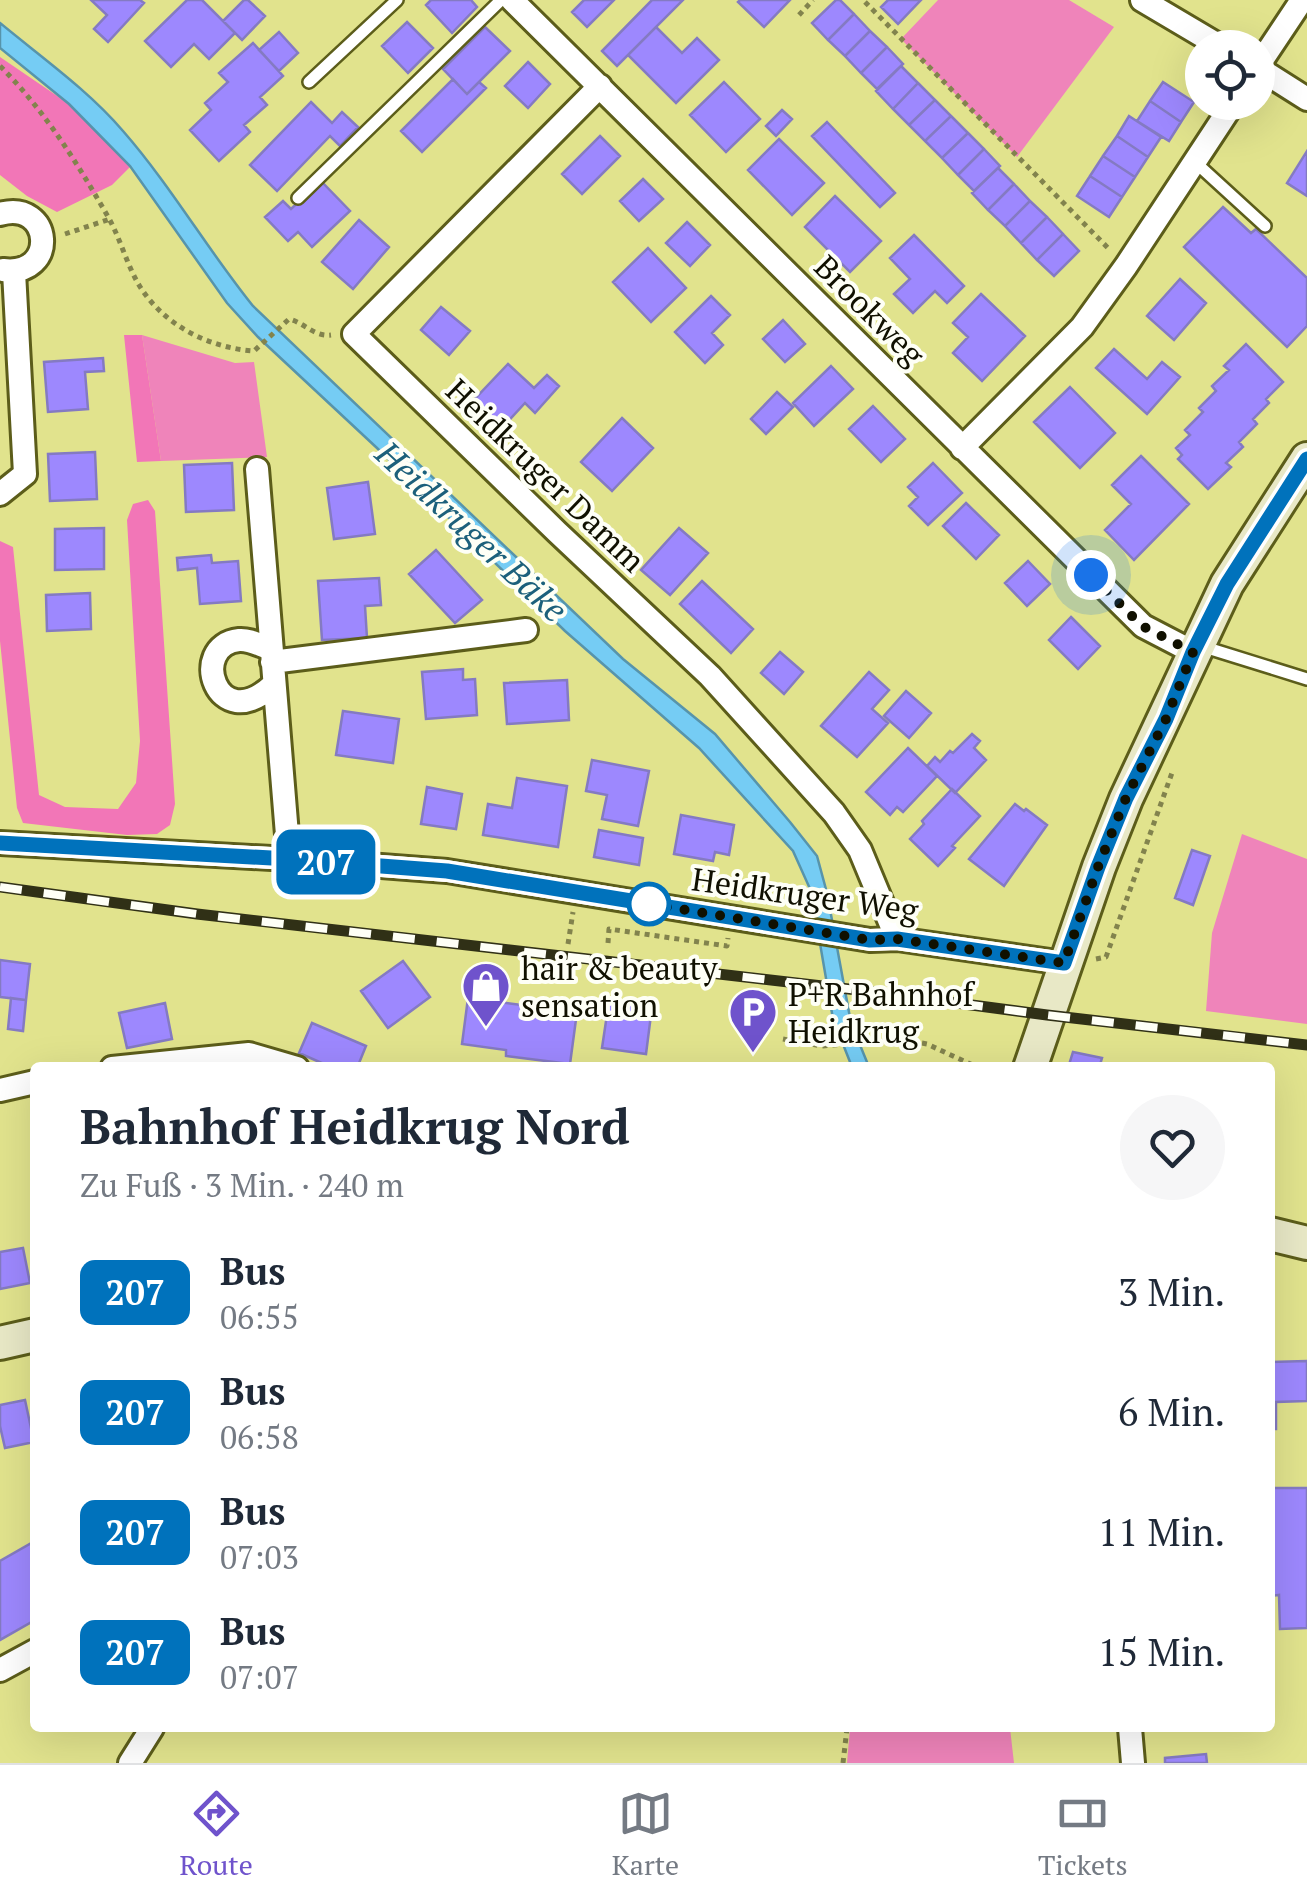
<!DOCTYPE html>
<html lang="de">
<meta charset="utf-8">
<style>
:root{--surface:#fff;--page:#f6f6f7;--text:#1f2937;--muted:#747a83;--line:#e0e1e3;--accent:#6f53cc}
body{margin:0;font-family:"PT Serif",serif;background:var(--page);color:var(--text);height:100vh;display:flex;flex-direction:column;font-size:38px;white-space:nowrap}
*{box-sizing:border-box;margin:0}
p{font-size:32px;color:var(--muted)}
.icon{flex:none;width:55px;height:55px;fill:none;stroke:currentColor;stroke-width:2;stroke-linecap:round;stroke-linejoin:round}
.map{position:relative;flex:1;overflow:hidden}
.side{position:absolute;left:30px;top:1062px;width:1245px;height:670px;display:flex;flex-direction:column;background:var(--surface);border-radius:10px;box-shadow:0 10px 40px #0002}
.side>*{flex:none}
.badge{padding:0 20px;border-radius:15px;font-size:35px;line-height:65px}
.fabs{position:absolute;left:1185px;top:30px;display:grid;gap:20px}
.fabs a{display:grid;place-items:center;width:90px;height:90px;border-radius:50%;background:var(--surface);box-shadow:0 10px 40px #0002;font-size:50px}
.you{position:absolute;width:50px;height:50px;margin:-25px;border:8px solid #fff;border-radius:50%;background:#1a73e8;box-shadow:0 0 0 15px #1a73e833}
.map>.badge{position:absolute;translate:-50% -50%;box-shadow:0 0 0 5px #fff}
.round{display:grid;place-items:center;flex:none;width:105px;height:105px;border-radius:52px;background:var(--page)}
.overview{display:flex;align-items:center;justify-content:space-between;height:170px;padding:0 50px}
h1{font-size:48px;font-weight:800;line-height:75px}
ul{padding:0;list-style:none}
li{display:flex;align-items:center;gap:30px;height:120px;padding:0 50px}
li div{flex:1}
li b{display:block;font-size:38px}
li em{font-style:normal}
li .badge{min-width:110px;font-weight:700;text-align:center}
.menu{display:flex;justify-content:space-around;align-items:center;height:140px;border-top:2px solid var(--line);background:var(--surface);font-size:28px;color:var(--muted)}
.menu a{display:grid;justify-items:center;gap:5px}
.menu .active{color:var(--accent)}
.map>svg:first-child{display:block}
</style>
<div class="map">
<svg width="1307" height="1763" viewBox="0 0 1307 1763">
<rect width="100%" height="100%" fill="#e1e38d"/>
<path fill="#ef84ba" d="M938 0H1069L1114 27 1017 157 901 39Z
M142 335 235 363 254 362 267 457 161 461Z
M1242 834 1307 859V1024L1206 1011 1212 933Z
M850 1728H1010L1014 1763H847Z"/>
<path fill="#f276b7" d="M0 57 69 104 131 166 112 185 57 212 27 196 0 175Z
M124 335H142L161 461 137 462Z
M148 500 155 511 175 804 170 825 157 834 127 835 23 823 17 808 0 641V541L13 547 39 795 65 807 118 809 136 783 140 741 127 520 133 504Z"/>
<path fill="#75ccf4" stroke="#5794ab" stroke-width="2.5" d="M0 23C41 57 88 90 123 131 171 186 207 249 253 306L623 659 715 734 790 822 817 856 827 893 851 1023 869 1067H852L833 1019 811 891 793 851 699 748 565 631 377 448 258 337 227 303 130 166 69 104 0 48Z"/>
<path fill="#9d88fe" stroke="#847ac2" stroke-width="2.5" d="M91 0H140L144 3 108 42 94 29 107 15Z
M187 0H202L235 33 209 59 194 44 171 67 145 41Z
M244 0H248L265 16 242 40 223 21Z
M431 0H471L477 7 452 33 426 5Z
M584 0H614L587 27 572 12Z
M652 0H683L617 66 602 51Z
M740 0H790L764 27 738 2Z
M836 0H840L854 14 828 40 812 23Z
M888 0H921L898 24 881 7Z
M854 14 870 31 845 56 828 40Z
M407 22 433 48 408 73 382 46Z
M485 27 510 51 467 94 443 69Z
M656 27 682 53 697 38 719 60 676 103 628 55Z
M870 31 887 47 861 73 845 56Z
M279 32 298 53 279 71 259 50Z
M253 43 283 76 260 97 267 105 244 125 250 132 219 161 190 130 211 110 205 103 228 82 219 73Z
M887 47 903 64 877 89 861 73Z
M528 62 550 84 528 108 505 86Z
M901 66 918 83 893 109 876 91Z
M453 79 467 94 479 82 486 88 422 152 401 131Z
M724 82 760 119 726 152 690 115Z
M1163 82 1194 102 1181 122 1150 101Z
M918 83 935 100 909 125 893 109Z
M935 100 951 116 925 141 909 125Z
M1150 101 1181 122 1169 141 1137 121Z
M311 102 332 123 342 112 358 127 340 146 330 136 277 191 250 165Z
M782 110 792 119 776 136 766 126Z
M951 116 968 133 942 158 925 141Z
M1129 116 1161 137 1148 157 1117 136Z
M827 122 895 193 880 207 812 136Z
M968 133 984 149 958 175 942 158Z
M600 136 620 156 582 194 562 174Z
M1117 136 1148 157 1135 177 1103 156Z
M779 139 824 183 792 215 748 170Z
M984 149 1000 166 974 191 958 175Z
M1307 151V196L1287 183Z
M1103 156 1135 177 1122 197 1090 176Z
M998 168 1014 184 988 210 972 193Z
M1090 176 1122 197 1109 217 1077 196Z
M643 179 663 199 639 221 620 201Z
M321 181 350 211 312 247 298 232 288 241 265 217 283 201 291 209Z
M1014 184 1030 201 1005 226 988 210Z
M835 196 881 241 850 272 805 227Z
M1030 201 1047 217 1021 243 1005 226Z
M1223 207 1251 233 1256 229 1307 278V326L1287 347 1184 247Z
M1047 217 1063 234 1037 260 1021 243Z
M359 220 389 247 353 289 322 262Z
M687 222 710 245 690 266 666 243Z
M1063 234 1079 251 1054 276 1037 260Z
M914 235 964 286 947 303 935 291 913 313 894 294 910 279 890 258Z
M648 248 686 288 651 322 613 282Z
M1180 279 1206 303 1174 340 1147 316Z
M981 294 1025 336 982 381 953 353 968 337 953 323Z
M711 296 730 315 712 333 723 345 705 363 675 332Z
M441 307 470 331 449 355 421 330Z
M783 320 805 344 785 362 763 339Z
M1246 344 1283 382 1266 399 1269 403 1253 419 1257 424 1239 442 1243 447 1226 463 1231 467 1208 489 1178 459 1182 455 1176 448 1190 435 1185 430 1203 412 1199 408 1216 391 1212 386 1229 370 1224 366Z
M1114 349 1147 379 1162 362 1180 377 1147 414 1096 368Z
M103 358 104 371 85 372 88 409 48 412 44 362Z
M508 364 534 388 547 375 559 386 535 413 525 403 499 431 470 404Z
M831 366 853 389 814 426 793 403Z
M1070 387 1115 433 1080 468 1034 422Z
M777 392 793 407 766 434 751 419Z
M873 406 905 439 881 462 849 429Z
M622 418 653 448 612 491 581 462Z
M95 452 97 499 50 501 48 454Z
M1141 456 1189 504 1134 560 1105 530 1131 504 1112 485Z
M232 463 234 510 186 512 184 465Z
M933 463 962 493 928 525 909 506 918 497 908 487Z
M368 482 375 534 334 539 327 488Z
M966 503 999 535 976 559 943 526Z
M104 528V569L55 570V529Z
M679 528 708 553 670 595 641 570Z
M436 550 482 600 455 623 409 574Z
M211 555 212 563 238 561 241 601 200 604 197 568 178 570 177 558Z
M1028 561 1050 584 1027 606 1005 583Z
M379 578 381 605 365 606 367 638 322 640 318 581Z
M702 581 753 629 731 653 680 604Z
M90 593 91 629 47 631 46 595Z
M1071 617 1100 646 1078 669 1049 640Z
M780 652 803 672 784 694 761 673Z
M463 669V680L475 679 477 715 426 719 422 672Z
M869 672 889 690 872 709 888 723 857 757 821 726Z
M567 680 569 720 507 724 504 683Z
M906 691 931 713 909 738 884 716Z
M343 711 399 719 393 763 336 755Z
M972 734 980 741 974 748 986 760 955 793 927 766 935 757 940 762 950 751 953 753Z
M908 748 937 776 903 812 897 807 890 815 866 792Z
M592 760 649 771 638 826 602 819 607 795 586 791Z
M517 778 567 786 558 847 483 835 488 804 512 808Z
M427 787 462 794 456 829 421 824Z
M952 789 980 816 952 846 955 848 938 866 910 839 924 824 922 821Z
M1015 804 1024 811 1026 809 1047 825 1004 886 969 859Z
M681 815 734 825 729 855 715 852 713 861 674 854Z
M599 830 643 838 639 865 594 857Z
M1192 850 1210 856 1193 905 1175 898Z
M0 960 30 964 26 1000 0 997Z
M403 961 430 997 388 1028 361 991Z
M11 998 26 1000 23 1031 8 1029Z
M468 998 577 1012 570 1064 506 1056V1050L462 1044Z
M609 1001 652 1007 646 1054 602 1048Z
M165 1003 172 1039 127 1048 119 1013Z
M312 1023 366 1046 357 1068H333L299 1053Z
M1073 1052 1102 1058 1099 1068H1068Z
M23 1248 30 1283 0 1289V1252Z
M1307 1361V1401L1276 1402V1429H1270V1362Z
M25 1400 34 1442 5 1448 0 1426V1405Z
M1270 1488H1307V1628L1280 1629 1279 1595 1270 1596Z
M35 1541V1620L0 1640V1561Z
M1206 1754 1207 1763H1165V1758Z"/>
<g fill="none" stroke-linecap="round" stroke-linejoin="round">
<g stroke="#5c5d1a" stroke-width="16">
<path id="lane" d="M309 82 397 0
M1195 162 1265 226
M298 198 501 0
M1201 646 1307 679"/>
</g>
<g stroke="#5c5d1a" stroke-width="28">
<path id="street" d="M512 0 1143 626 1193 652
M1142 0 1223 48
M1258 66 1302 0
M1258 68 1307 99
M600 86 354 334 557 532 710 676 834 813 860 850 897 939
M0 214C52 199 59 277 3 270
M962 448 1082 327 1126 266 1234 102
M257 469 289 859
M0 494 25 474 14 272
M271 649C261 646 250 639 239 640 188 645 216 738 273 685
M272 662 526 630
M0 843 289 859 447 871 870 940 897 939 1064 963
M112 1068 249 1054 297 1068
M0 1090 35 1082
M0 1670 35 1651
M1130 1728 1133 1763
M130 1763 152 1728"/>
</g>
<g stroke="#5c5d1a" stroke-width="38">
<path id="secondary" d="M1030 1068 1099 867 1126 799 1227 584 1307 459
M1270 1234 1307 1243
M0 1343 35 1335"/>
</g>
<path stroke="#82834d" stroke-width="5" stroke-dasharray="5 5" stroke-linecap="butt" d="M865 2 1110 250
M799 15 813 0
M0 66C45 111 76 161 107 215 120 237 126 263 139 285 163 325 209 348 254 351L289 319C305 323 314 337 331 335
M65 234 110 219
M608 943 609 929 727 946 728 938
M568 944 573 912
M1096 959 1106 957 1173 770
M783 1039 822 1046 892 1040 917 1042 927 1044 979 1068
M843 1763 847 1728"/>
<use href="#lane" stroke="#fff" stroke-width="11"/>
<use href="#street" stroke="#fff" stroke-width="22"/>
<use href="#secondary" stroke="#e8e8c6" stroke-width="32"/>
<g stroke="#303016" stroke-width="11">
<path id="rail" d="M0 887 197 914 866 991 1047 1015 1307 1045"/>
</g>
<use href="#rail" stroke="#fefff6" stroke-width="8" stroke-dasharray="22" stroke-linecap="butt"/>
</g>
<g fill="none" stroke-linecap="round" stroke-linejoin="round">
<g stroke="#fff" stroke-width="22">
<path id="line" d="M0 843 289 859 447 871 870 940 897 939 1064 963 1098 867 1126 798 1166 719 1193 652 1227 584 1307 459"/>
</g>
<use href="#line" stroke="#0072bc" stroke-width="15"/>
<path stroke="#101000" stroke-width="10" stroke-dasharray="0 18" d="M649 904 870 940 897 939 1064 963 1098 867 1126 798 1166 719 1193 652 1142 626 1091 575"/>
</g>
<defs>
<g id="shop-pin" transform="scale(2.5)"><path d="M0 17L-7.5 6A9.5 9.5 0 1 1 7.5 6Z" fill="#6f53cc" stroke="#fefff6"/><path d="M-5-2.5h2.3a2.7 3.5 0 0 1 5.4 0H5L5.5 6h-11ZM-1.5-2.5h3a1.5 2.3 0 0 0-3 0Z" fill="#fff"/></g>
<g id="parking-pin" transform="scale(2.5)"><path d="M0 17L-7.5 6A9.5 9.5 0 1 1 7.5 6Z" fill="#6f53cc" stroke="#fefff6"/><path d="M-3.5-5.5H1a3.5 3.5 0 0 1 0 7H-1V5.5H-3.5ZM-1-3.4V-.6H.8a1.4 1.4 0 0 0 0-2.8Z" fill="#fff"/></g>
</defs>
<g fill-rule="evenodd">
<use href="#shop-pin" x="486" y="986"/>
<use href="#parking-pin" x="753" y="1012"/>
</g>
<circle fill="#fff" stroke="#0072bc" stroke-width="5" cx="649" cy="904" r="20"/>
<g text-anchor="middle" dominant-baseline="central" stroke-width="8" stroke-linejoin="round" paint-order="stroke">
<g font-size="32" fill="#101000" stroke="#fefff6">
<text transform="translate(870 310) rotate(45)">Brookweg</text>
<text transform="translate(546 475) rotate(44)">Heidkruger Damm</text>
<text transform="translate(805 894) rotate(8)">Heidkruger Weg</text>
</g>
<g font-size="32" fill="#101000" stroke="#fefff6" text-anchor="start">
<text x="521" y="968">hair &amp; beauty<tspan x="521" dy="37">sensation</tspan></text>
<text x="788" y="994">P+R Bahnhof<tspan x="788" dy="37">Heidkrug</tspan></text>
</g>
<g font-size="35" font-style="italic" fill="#1c607b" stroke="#fefff6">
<text transform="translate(472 531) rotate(43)">Heidkruger Bäke</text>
</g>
</g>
</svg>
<div class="fabs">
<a><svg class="icon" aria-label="locate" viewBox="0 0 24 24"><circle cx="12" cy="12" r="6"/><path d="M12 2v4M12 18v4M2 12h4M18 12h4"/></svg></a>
</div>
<div class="you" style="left:1091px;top:575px"></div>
<b class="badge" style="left:326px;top:862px;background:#0072bc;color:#fff">207</b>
<section class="side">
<div class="overview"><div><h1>Bahnhof Heidkrug Nord</h1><p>Zu Fuß · 3 Min. · 240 m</p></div><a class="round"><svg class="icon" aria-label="heart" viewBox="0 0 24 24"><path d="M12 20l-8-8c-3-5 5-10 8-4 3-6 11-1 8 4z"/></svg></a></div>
<ul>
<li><span class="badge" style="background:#0072bc;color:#fff">207</span><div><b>Bus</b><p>06:55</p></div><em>3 Min.</em></li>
<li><span class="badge" style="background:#0072bc;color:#fff">207</span><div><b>Bus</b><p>06:58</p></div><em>6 Min.</em></li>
<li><span class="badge" style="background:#0072bc;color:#fff">207</span><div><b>Bus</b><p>07:03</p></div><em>11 Min.</em></li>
<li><span class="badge" style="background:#0072bc;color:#fff">207</span><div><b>Bus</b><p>07:07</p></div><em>15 Min.</em></li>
</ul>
</section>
</div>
<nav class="menu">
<a class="active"><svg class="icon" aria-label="directions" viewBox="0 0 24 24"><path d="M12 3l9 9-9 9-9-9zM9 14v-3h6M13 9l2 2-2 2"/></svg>Route</a>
<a><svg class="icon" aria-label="map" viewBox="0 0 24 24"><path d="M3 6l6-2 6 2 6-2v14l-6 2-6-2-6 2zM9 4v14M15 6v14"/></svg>Karte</a>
<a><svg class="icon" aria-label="tickets" viewBox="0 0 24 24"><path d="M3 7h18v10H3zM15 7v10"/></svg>Tickets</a>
</nav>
